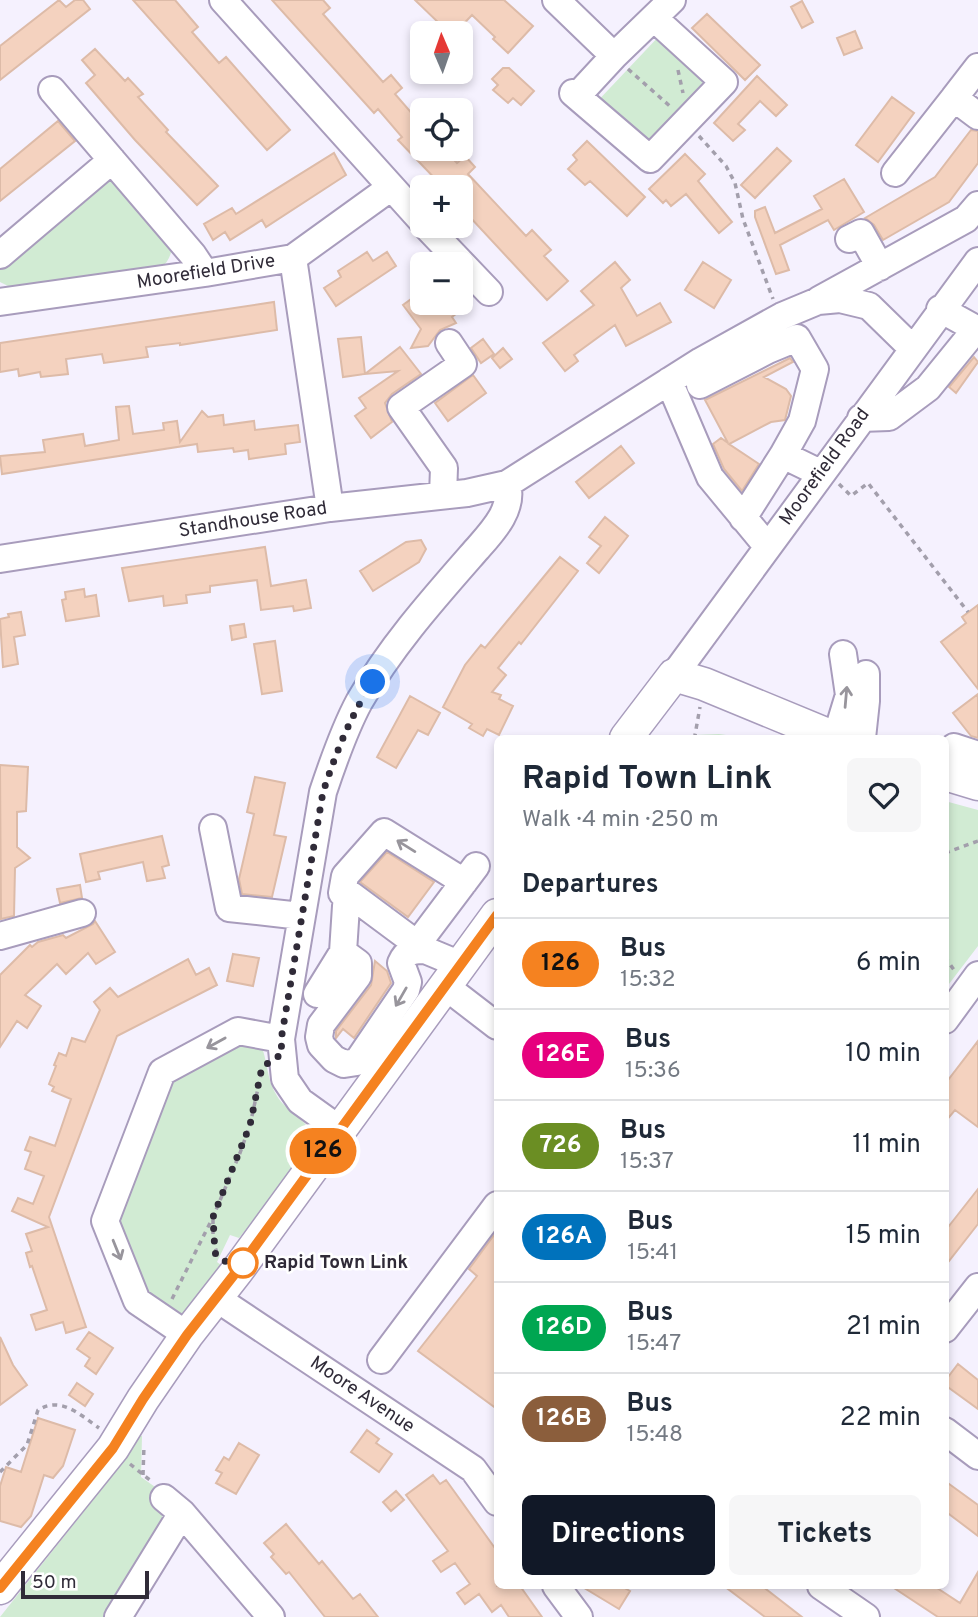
<!DOCTYPE html>
<meta charset="utf-8">
<style>
:root{--surface:#fff;--page:#f6f6f7;--text:#1f2937;--muted:#747a83;--line:#e0e1e3;--accent:#111827}
body{margin:0;font-family:Overpass,sans-serif;background:var(--page);color:var(--text);height:100vh;display:flex;flex-direction:column;font-size:26px;white-space:nowrap}
*{box-sizing:border-box;margin:0}
p{font-size:23px;color:var(--muted)}
.icon{flex:none;width:38px;height:38px;fill:none;stroke:currentColor;stroke-width:2;stroke-linecap:round;stroke-linejoin:round}
.map{position:relative;flex:1;overflow:hidden}
.sheet{position:absolute;left:494px;top:735px;width:455px;height:854px;display:flex;flex-direction:column;background:var(--surface);border-radius:10px;box-shadow:0 4px 10px #0003}
.sheet>*{flex:none}
.badge{padding:0 14px;border-radius:23px;font-size:24px;line-height:46px}
.needle{width:46px;rotate:358deg}
.fabs{position:absolute;left:410px;top:21px;display:grid;gap:14px}
.fabs a{display:grid;place-items:center;width:63px;height:63px;border-radius:10px;background:var(--surface);box-shadow:0 4px 10px #0003;font-size:35px}
.scale{position:absolute;left:21px;bottom:18px;width:128px;box-sizing:border-box;padding-left:7px;border:4px solid #302b38;border-top:0;font-size:19px;line-height:24px;white-space:nowrap;color:#302b38;-webkit-text-stroke:5px #fff;paint-order:stroke}
.you{position:absolute;width:35px;height:35px;margin:-18px;border:5px solid #fff;border-radius:50%;background:#1a73e8;box-shadow:0 0 0 10px #1a73e833}
.map>.badge{position:absolute;translate:-50% -50%;box-shadow:0 0 0 4px #fff}
h2{padding:0 28px;font-size:26px;line-height:63px}
.round{display:grid;place-items:center;flex:none;width:74px;height:74px;border-radius:10px;background:var(--page)}
.headline{display:flex;align-items:center;justify-content:space-between;height:119px;padding:0 28px}
h1{font-size:33px;font-weight:700;line-height:52px}
.cta{display:flex;gap:14px;margin-top:auto;padding:14px 28px}
.cta a{flex:1;height:80px;border-radius:10px;background:var(--accent);color:#fff;font-size:28px;font-weight:700;line-height:80px;text-align:center}
.cta a+a{background:var(--page);color:var(--text)}
ul{padding:0;list-style:none}
li{display:flex;align-items:center;gap:21px;height:91px;padding:0 28px;border-top:2px solid var(--line)}
li div{flex:1}
li b{display:block;font-size:26px}
li em{font-style:normal}
li .badge{min-width:77px;font-weight:700;text-align:center}
.map>svg:first-child{display:block}
</style>
<div class="map">
<svg width="978" height="1617" viewBox="0 0 978 1617">
<rect width="100%" height="100%" fill="#f5f1fe"/>
<path fill="#d1ebd3" d="M662 33 676 55 704 82 707 81 652 148 592 107Z
M110 177 172 244C172 255 168 262 160 269L12 288 0 282V267Z
M719 734 747 738H686L695 735Z
M945 801 978 810V946L949 984 945 982Z
M242 1042H260C268 1060 266 1079 277 1096 285 1110 303 1116 311 1133L305 1156 239 1238 230 1235 217 1262 221 1265 187 1313 180 1315 148 1295 116 1220 168 1079Z
M139 1434 142 1436 141 1477 158 1489 156 1506 162 1513 164 1524 106 1617H0L120 1466Z"/>
<path fill="#f4d2bf" stroke="#ddbba8" stroke-width="2" d="M59 0 66 7 75 0H83L90 9 0 80V46Z
M133 0H175L198 27 192 32 219 63 226 57 290 130 267 150Z
M272 0H323L330 8 323 14 383 82 391 75 402 88 395 94 422 125V149H444L457 163 465 156 475 167 468 174 526 236 532 230 551 250 544 256 568 281 547 300 468 215 472 211 460 197V187H443L398 140 402 137 378 109 374 113Z
M415 0H504L533 26 508 53 493 39 495 37 472 15 455 33H436L442 26Z
M802 1 813 22 802 28 791 7Z
M707 14 760 65 745 80 692 28Z
M855 31 862 48 844 55 837 38Z
M95 49 125 81 128 78 143 94 138 97 168 130 166 132 218 186 197 205 135 140 86 83 95 75 82 60Z
M503 68H509L534 91 521 105 513 98 508 103 493 90 498 85 492 79Z
M757 76 787 105 776 116 760 101 738 124 745 130 733 141 714 123Z
M892 97 914 113 878 162 856 145Z
M58 121 75 141 0 201V169Z
M971 130 978 131V163L949 202 883 240 874 225 865 218 935 177Z
M587 141 645 197 627 216 590 181 585 185 568 169 577 160 573 155Z
M777 148 791 161 755 198 741 185Z
M334 153 346 175 266 227 262 220 230 240 225 232 213 240 204 224 232 208 236 214Z
M685 154 705 174 698 181 732 222 719 233 686 194 671 206 666 200 663 203 649 189Z
M844 179 864 212 834 230 828 220 780 245 789 270 776 274 755 217V211L765 207 775 233 822 209 814 196Z
M367 252 373 261 387 252 396 266 336 306 324 288 341 277 338 271Z
M615 262 630 280 621 288 637 316 660 303 671 322 626 346 615 325 574 355 578 361 565 371 543 343 594 305 581 291Z
M703 262 731 280 714 308 685 290Z
M422 291V303H470L452 317 456 323 440 330 428 346 411 348 421 329 403 305Z
M274 302 277 330 180 345V343L146 347 148 357 104 363 102 354 66 359 68 374 41 377 40 372 19 376 18 369 0 372V343Z
M361 337 365 374 343 377 338 339Z
M483 339 494 354 481 363 471 348Z
M400 347 421 374 392 394 385 403 392 422 371 438 355 416 366 408 359 398 398 371 365 374Z
M503 348 512 359 500 368 492 358Z
M974 357 978 362 956 393 949 387Z
M790 358 793 362 764 377 786 389 791 396 785 420 771 422 729 444 759 464 742 491 724 469 713 444 721 438 728 443 705 400Z
M473 375 486 393 448 421 435 403Z
M129 406 133 434 164 430 163 423 177 421 180 442 202 411 208 417 223 415 224 425 254 421 255 430 298 425 300 442 285 444 286 454 249 459 248 450 234 452 233 448 198 452 197 444 2 474 0 456 45 452 43 440 83 434 85 446 119 440 116 407Z
M621 446 634 463 589 498 576 482Z
M605 517 628 536 599 573 587 563 601 546 589 537Z
M421 540 426 549 419 562 373 591 360 571 406 542Z
M265 547 271 586 306 580 311 608 294 611 293 606 261 610 257 580 210 586V592L186 595 187 603 164 606 163 596 129 601 122 568Z
M560 557 578 571 521 644 519 642 498 668 506 675 492 692 501 695 499 699 513 706 499 735 487 729 483 736 469 728 472 724 443 707 465 665 481 645 485 648Z
M84 589 85 597 96 595 99 616 66 621 62 600 66 599 65 592Z
M978 605V689L941 642 966 623 962 617Z
M21 612 25 635 14 637 18 664 3 667 0 619 9 617 8 614Z
M244 624 246 637 232 640 230 626Z
M275 641 282 691 262 694 254 644Z
M978 694V738L971 736 953 713Z
M410 696 440 713 428 735 418 730 396 768 377 757Z
M0 765 28 767 26 811 17 812V847L30 858 15 868 14 916 1 919Z
M255 777 285 783 274 835 286 837 272 897 242 894 239 879 254 814 247 812Z
M162 836 169 865 162 867 165 878 147 881 143 862 98 872 100 879 86 882 80 854Z
M387 852 434 882 408 917 360 882Z
M80 885 82 898 60 903 57 889Z
M95 921 115 952 96 964 88 953 66 974 57 964 25 995 41 1006 27 1028 17 1021 0 1047V975L30 945 32 947 38 942 63 935 66 938 93 924Z
M233 954 259 958 253 986 227 981Z
M188 959 196 975 209 968 217 985 117 1036 49 1217 86 1327 66 1333 63 1322 36 1330 31 1315 47 1310 32 1266 30 1267 26 1253 32 1251 26 1234 48 1227 12 1211 18 1198 33 1204 44 1176 25 1169 31 1152 25 1150 30 1137 55 1146 71 1099 52 1091 54 1087 49 1084 56 1066 54 1065 59 1053 66 1056 72 1038 85 1042 100 1010 94 1002 110 988 118 997Z
M375 961 387 971 391 983 354 1038 343 1029 336 1038V1031L371 985Z
M978 1041V1127L955 1110 945 1122V1084Z
M978 1189V1224L945 1266V1231Z
M497 1231V1409L418 1351 477 1276 469 1269Z
M89 1332 113 1348 96 1374 85 1366 90 1358 77 1349Z
M0 1337 13 1365 27 1385 0 1405Z
M958 1364 978 1380V1409L945 1385V1381Z
M77 1383 93 1394 85 1406 69 1395Z
M38 1418 75 1430 63 1466 53 1478 44 1475 31 1516 21 1527 0 1521V1486L6 1467 21 1472Z
M367 1430 379 1439 376 1443 392 1454 379 1472 351 1452Z
M239 1443 259 1455 236 1494 216 1483 222 1473 216 1470 224 1457 229 1460Z
M433 1475 440 1484 446 1480 497 1551V1586H520L542 1617H509L501 1605 492 1612 479 1594 465 1604 457 1593 470 1584 455 1563 441 1572 433 1561 448 1551 406 1495Z
M945 1481 978 1505V1536L945 1511Z
M396 1491 404 1500 391 1511 383 1502Z
M286 1524 319 1564 322 1561 353 1599 360 1594 378 1617H325L289 1572 286 1574 271 1557 274 1554 264 1543Z
M978 1572V1617H938L891 1586H934L960 1603Z
M581 1586H621L630 1591 619 1609Z
M724 1586H762L802 1617H765Z"/>
<g fill="none" stroke-linecap="round" stroke-linejoin="round">
<g stroke="#a89cbc" stroke-width="30">
<path id="minor" d="M223 0 422 221
M556 0 614 56
M978 67 954 98 978 116
M52 90 193 255 205 273
M573 93 650 159 724 82 654 18
M577 96 614 56 672 0
M895 173 954 98
M426 226 489 292
M849 239 861 233 880 267
M0 255 112 160
M293 258 330 508
M819 300 966 219 978 205
M0 302 205 273 293 258 390 188
M669 381 710 477 767 546
M700 385 768 350 797 338 815 369 802 421 783 455
M861 418 889 417 928 388 976 329 940 309
M443 495 444 468 401 407 463 364 449 343
M743 518 783 455 820 473
M0 559 330 508 467 493 507 484 701 361 782 316 818 301 840 299 869 306 912 348
M674 675 978 261
M833 738 838 731 849 695 843 654
M862 738 866 701V674
M945 755 954 747 978 755
M213 828 229 908 301 916
M342 893 345 876 384 832 464 882
M0 936 82 913
M418 943 476 866
M343 952 358 963V976L321 1025 319 1037 321 1045 334 1059 344 1064 357 1062 406 990 408 982 401 963C406 951 413 950 425 950
M445 986 497 1026
M317 994 343 952 346 906 351 895 425 950 461 965
M945 1020 978 975
M339 1129 300 1101 285 1079 281 1039 323 792C333 762 344 730 359 702 391 646 435 597 477 549 493 531 514 509 507 484
M216 1298 473 1469 497 1502
M945 1329 978 1287
M187 1335 137 1301 105 1221 162 1072 238 1031 281 1039
M381 1360 497 1205
M945 1431 978 1456
M164 1498 182 1513 271 1617
M556 1586 579 1617
M821 1586 866 1617
M118 1617 182 1513"/>
</g>
<g stroke="#a89cbc" stroke-width="35">
<path id="major" d="M626 738 674 675 704 684 835 738
M945 774 978 784
M0 1588 113 1448 143 1399 187 1335 237 1271 497 915"/>
</g>
<path stroke="#a39fac" stroke-width="3.5" stroke-dasharray="5 5" stroke-linecap="butt" d="M628 69 672 108
M678 70 683 93
M699 136 726 166 735 183 743 219 773 299
M839 484 851 496 868 483 968 612
M697 738 695 735 700 707
M945 853 978 841
M945 957 954 970
M213 1219V1241L218 1256
M172 1299 213 1217 240 1153 250 1125 262 1070
M130 1464 151 1481
M0 1472 27 1445 38 1410C61 1396 79 1414 99 1428
M143 1475 144 1445"/>
<use href="#minor" stroke="#fff" stroke-width="26"/>
<use href="#major" stroke="#fff" stroke-width="32"/>
</g>
<defs><path id="oneway-shaft" d="M-6 0H5M1.5-3L5.5 0L1.5 3" fill="none" stroke-width="1.6" stroke-linecap="round" stroke-linejoin="round" transform="scale(1.75)"/></defs>
<g stroke="#98959c">
<use href="#oneway-shaft" transform="translate(846 697) rotate(-85)"/>
<use href="#oneway-shaft" transform="translate(406 846) rotate(-148)"/>
<use href="#oneway-shaft" transform="translate(401 997) rotate(120)"/>
<use href="#oneway-shaft" transform="translate(216 1043) rotate(151)"/>
<use href="#oneway-shaft" transform="translate(117 1250) rotate(68)"/>
</g>
<g fill="none" stroke-linecap="round" stroke-linejoin="round">
<g stroke="#fff" stroke-width="16">
<path id="line" d="M0 1588 113 1448 143 1399 187 1335 237 1271 497 915"/>
</g>
<use href="#line" stroke="#f58220" stroke-width="10"/>
<path stroke="#302b38" stroke-width="7" stroke-dasharray="0 12.6" d="M243 1263 237 1271 215 1253 213 1217 250 1125 262 1067 282 1054 281 1040 323 792C336 753 350 716 373 682"/>
</g>
<circle fill="#fff" stroke="#f58220" stroke-width="3.5" cx="243" cy="1263" r="14"/>
<g text-anchor="middle" dominant-baseline="central" stroke-width="5" stroke-linejoin="round" paint-order="stroke">
<g font-size="19" fill="#302b38" stroke="#fff">
<text transform="translate(206 272) rotate(-9)">Moorefield Drive</text>
<text transform="translate(825 467) rotate(-54)">Moorefield Road</text>
<text transform="translate(253 520) rotate(-9)">Standhouse Road</text>
<text transform="translate(362 1395) rotate(34)">Moore Avenue</text>
</g>
<g font-size="19" font-weight="bold" fill="#302b38" stroke="#fff" text-anchor="start">
<text x="264" y="1263">Rapid Town Link</text>
</g>
</g>
</svg>
<div class="fabs">
<a><svg class="needle" viewBox="-14 -14 28 28"><path d="M0-13l5 13h-10z" fill="#e53935"/><path d="M0 13l5-13h-10z" fill="#747a83"/></svg></a>
<a><svg class="icon" aria-label="locate" viewBox="0 0 24 24"><circle cx="12" cy="12" r="6"/><path d="M12 2v4M12 18v4M2 12h4M18 12h4"/></svg></a>
<a>+</a>
<a>−</a>
</div>
<div class="scale">50 m</div>
<div class="you" style="left:373px;top:682px"></div>
<b class="badge" style="left:323px;top:1151px;background:#f58220;color:#111">126</b>
<section class="sheet">
<div class="headline"><div><h1>Rapid Town Link</h1><p>Walk · 4 min · 250 m</p></div><a class="round"><svg class="icon" aria-label="heart" viewBox="0 0 24 24"><path d="M12 20l-8-8c-3-5 5-10 8-4 3-6 11-1 8 4z"/></svg></a></div>
<h2>Departures</h2>
<ul>
<li><span class="badge" style="background:#f58220;color:#111">126</span><div><b>Bus</b><p>15:32</p></div><em>6 min</em></li>
<li><span class="badge" style="background:#e6007e;color:#fff">126E</span><div><b>Bus</b><p>15:36</p></div><em>10 min</em></li>
<li><span class="badge" style="background:#6b8e23;color:#fff">726</span><div><b>Bus</b><p>15:37</p></div><em>11 min</em></li>
<li><span class="badge" style="background:#0072bc;color:#fff">126A</span><div><b>Bus</b><p>15:41</p></div><em>15 min</em></li>
<li><span class="badge" style="background:#00a651;color:#fff">126D</span><div><b>Bus</b><p>15:47</p></div><em>21 min</em></li>
<li><span class="badge" style="background:#8b5e3c;color:#fff">126B</span><div><b>Bus</b><p>15:48</p></div><em>22 min</em></li>
</ul>
<div class="cta"><a>Directions</a><a>Tickets</a></div>
</section>
</div>
